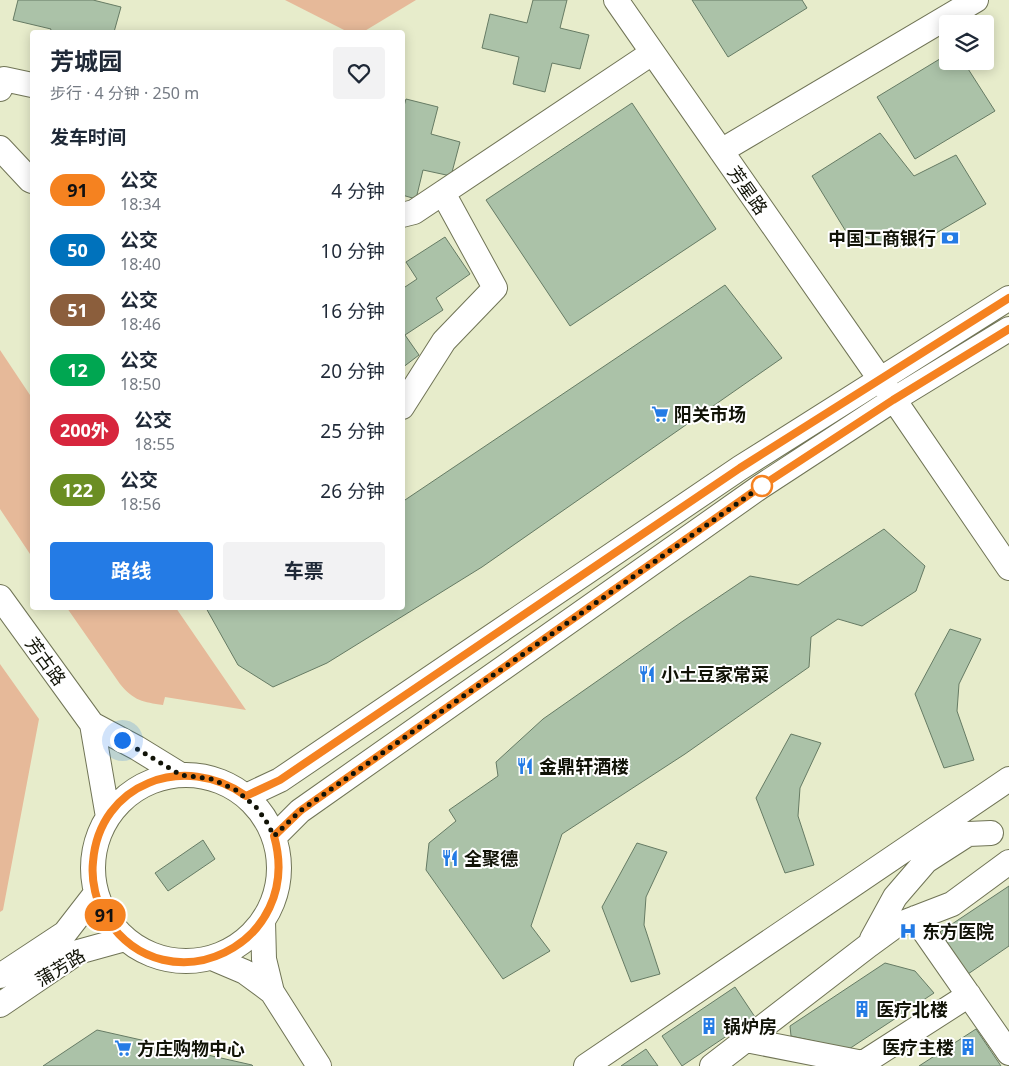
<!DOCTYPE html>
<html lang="zh">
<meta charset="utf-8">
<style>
:root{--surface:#fff;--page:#f2f2f3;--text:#1f2937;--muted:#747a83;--accent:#247be5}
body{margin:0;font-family:"Noto Sans","Noto Sans SC",sans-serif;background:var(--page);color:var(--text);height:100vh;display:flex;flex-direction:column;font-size:19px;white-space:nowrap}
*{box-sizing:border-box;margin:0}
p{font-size:16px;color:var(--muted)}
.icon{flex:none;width:28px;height:28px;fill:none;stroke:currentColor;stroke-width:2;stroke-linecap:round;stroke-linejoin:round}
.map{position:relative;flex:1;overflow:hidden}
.panel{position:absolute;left:30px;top:30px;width:375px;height:580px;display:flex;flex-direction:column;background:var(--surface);border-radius:5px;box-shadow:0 2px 12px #0003}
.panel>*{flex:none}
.badge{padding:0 10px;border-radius:16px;font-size:18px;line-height:32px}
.fabs{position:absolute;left:939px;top:15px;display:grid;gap:10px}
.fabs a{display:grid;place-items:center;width:55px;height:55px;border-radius:5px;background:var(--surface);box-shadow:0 2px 12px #0003;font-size:25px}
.you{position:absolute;width:25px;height:25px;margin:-12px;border:4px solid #fff;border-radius:50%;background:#1a73e8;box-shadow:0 0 0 8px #1a73e833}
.map>.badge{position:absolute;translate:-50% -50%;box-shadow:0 0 0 2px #fff}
h2{padding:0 20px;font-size:19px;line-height:45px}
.round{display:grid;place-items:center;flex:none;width:52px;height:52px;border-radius:5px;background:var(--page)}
.headline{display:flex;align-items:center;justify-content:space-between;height:85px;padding:0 20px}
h1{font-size:24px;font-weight:700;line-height:38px}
.action{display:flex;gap:10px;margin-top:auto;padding:10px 20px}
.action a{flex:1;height:58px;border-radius:5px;background:var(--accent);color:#fff;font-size:20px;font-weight:700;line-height:58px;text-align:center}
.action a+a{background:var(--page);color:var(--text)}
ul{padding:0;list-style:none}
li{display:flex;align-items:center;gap:15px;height:60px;padding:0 20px}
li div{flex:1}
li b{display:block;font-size:19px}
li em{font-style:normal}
li .badge{min-width:55px;font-weight:700;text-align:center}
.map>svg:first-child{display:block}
</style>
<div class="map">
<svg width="1009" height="1066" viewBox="0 0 1009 1066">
<rect width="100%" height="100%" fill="#e7eccb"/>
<path fill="#e6b999" d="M285 0H416L363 32H348Z
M0 350 32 398V557L0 509Z
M67 608H176L246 710 165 697 163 705C143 702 134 701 120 684Z
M0 664 39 719 3 910 0 912Z"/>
<path fill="#abc2a8" stroke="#667b64" d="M18 0H93L121 7 114 32H50L51 29 13 20Z
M533 0H567L560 28 589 35 580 69 552 63 545 92 513 84 519 57 482 48 490 14 527 23Z
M692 0H802L807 8 728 57Z
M948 54V61H963L995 111 915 159 877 97Z
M406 99 438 107 431 134 460 142 451 176 423 170 416 199 402 195V113Z
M632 103 716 229 570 326 486 200Z
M880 133 914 176 956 155 986 204 914 246H891L845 230 812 176Z
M445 237 470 274 436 298 443 310 405 335 419 355 402 368V289L417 279 406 262Z
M725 285 782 358 482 567 327 663 273 687 238 665 206 608H402V502Z
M884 529 925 566 916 591 862 626 838 619 811 637 809 667 685 754 562 834 531 926 550 951 503 979 426 870 429 843 456 821 449 810 498 776 496 762 543 719 683 621 750 576 798 585Z
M950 629 981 639 959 684 957 711 974 760 944 768 915 694Z
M791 734 821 743 800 788 798 816 814 865 785 873 756 798Z
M203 840 215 859 168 891 155 873Z
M637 843 667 852 646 897 644 925 660 974 631 982 602 907Z
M1009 886V946L968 974 940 932Z
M885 963 915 971 934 993 849 1049 791 1036 790 1026Z
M735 987 755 1017 682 1066 662 1036Z
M976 1029 1001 1066H919Z
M97 1030 252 1065 253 1066H43Z
M646 1049 658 1066H621Z"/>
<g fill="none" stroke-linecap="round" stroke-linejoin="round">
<g stroke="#707456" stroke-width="26">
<path id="minor" d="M616 0 880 379 1009 568
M0 89 4 79 32 85
M0 148 30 180 32 181
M721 151 976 0
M402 215 414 212 652 53
M402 407 444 341 495 288 443 193
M0 597 92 724 137 748 181 775
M92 724 108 817
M93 868a93 93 0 1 1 186 0a93 93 0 1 1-186 0Z
M246 796 280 780 740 468 1009 298
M274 837 300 811 760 487 893 400 1009 329
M915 918 1009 1053
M263 921 264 959 272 992 319 1066
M872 939 895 897 926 861 968 834 991 833
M212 958 245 972 272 992
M0 976 65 933 96 893
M0 1005 78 952 125 939
M746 1040 863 1063 969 995
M586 1066 1009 779
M712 1066 869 945 895 926 952 904 1009 862"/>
</g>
<use href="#minor" stroke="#fff" stroke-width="24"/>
</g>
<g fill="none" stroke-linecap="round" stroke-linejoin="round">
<g stroke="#fff" stroke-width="11">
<path id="line" d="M1009 298 740 468 280 780 246 796C185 752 99 783 93 862 91 881 96 903 107 919 167 1010 305 945 274 836L300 811 760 487 893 400 1009 329"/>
</g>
<use href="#line" stroke="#f58220" stroke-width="8"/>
<path stroke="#111307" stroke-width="5" stroke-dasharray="0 9" d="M122 740 181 775 212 779 236 790 257 808 266 821 274 836 300 811 762 486"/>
</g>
<defs>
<g id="bank-bare" transform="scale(1.35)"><path d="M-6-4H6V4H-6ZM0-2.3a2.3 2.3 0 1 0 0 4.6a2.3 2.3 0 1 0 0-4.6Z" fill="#247be5" stroke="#fff" stroke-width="2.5" paint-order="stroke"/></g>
<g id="supermarket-bare" transform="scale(1.35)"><path d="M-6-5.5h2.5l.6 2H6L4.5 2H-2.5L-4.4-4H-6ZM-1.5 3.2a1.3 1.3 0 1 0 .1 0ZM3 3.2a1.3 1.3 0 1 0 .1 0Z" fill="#247be5" stroke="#fff" stroke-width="2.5" paint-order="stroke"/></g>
<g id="restaurant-bare" transform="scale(1.35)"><path d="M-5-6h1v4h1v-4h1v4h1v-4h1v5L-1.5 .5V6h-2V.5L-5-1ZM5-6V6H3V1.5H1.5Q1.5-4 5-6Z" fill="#247be5" stroke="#fff" stroke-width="2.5" paint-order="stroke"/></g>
<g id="hospital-bare" transform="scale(1.35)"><path d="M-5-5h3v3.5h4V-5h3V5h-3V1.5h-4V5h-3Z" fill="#247be5" stroke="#fff" stroke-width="2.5" paint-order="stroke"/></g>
<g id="building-bare" transform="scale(1.35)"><path d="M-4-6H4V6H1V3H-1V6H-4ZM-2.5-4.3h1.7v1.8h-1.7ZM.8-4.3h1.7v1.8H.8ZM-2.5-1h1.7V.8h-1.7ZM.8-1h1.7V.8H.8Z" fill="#247be5" stroke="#fff" stroke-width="2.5" paint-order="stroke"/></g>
</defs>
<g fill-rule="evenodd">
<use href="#bank-bare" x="950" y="238"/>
<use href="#supermarket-bare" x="660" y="414"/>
<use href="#restaurant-bare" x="647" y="674"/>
<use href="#restaurant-bare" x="525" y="766"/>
<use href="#restaurant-bare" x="450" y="858"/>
<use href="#hospital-bare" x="908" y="931"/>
<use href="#building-bare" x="862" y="1009"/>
<use href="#building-bare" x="709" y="1026"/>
<use href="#building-bare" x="968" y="1047"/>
<use href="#supermarket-bare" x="123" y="1048"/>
</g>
<circle fill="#fff" stroke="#f58220" stroke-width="2.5" cx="762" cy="486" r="10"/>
<g text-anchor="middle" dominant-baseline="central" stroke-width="4" stroke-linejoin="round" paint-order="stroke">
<g font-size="18" fill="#111307" stroke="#fff">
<text transform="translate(748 190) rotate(55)">芳星路</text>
<text transform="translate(46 661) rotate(54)">芳古路</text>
<text transform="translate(60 967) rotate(-31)">蒲芳路</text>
</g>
<g font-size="18" font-weight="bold" fill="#111307" stroke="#fff" text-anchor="start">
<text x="936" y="238" text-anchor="end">中国工商银行</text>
<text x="674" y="414">阳关市场</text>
<text x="661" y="674">小土豆家常菜</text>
<text x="539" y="766">金鼎轩酒楼</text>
<text x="464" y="858">全聚德</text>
<text x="922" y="931">东方医院</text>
<text x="876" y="1009">医疗北楼</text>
<text x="723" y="1026">锅炉房</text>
<text x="954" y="1047" text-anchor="end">医疗主楼</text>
<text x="137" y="1048">方庄购物中心</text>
</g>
</g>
</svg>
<div class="fabs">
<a><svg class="icon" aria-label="layers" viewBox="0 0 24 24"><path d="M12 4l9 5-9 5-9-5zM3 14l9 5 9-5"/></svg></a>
</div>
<div class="you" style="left:122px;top:740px"></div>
<b class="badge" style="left:105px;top:915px;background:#f58220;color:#111">91</b>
<section class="panel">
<div class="headline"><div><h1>芳城园</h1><p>步行 · 4 分钟 · 250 m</p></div><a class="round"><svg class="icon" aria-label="heart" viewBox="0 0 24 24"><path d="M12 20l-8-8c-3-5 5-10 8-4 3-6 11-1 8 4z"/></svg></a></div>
<h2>发车时间</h2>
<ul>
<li><span class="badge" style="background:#f58220;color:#111">91</span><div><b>公交</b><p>18:34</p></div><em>4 分钟</em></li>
<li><span class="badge" style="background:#0072bc;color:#fff">50</span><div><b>公交</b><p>18:40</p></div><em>10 分钟</em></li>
<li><span class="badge" style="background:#8b5e3c;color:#fff">51</span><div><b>公交</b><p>18:46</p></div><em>16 分钟</em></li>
<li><span class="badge" style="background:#00a651;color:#fff">12</span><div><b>公交</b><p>18:50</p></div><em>20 分钟</em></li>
<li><span class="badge" style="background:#d7263d;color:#fff">200外</span><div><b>公交</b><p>18:55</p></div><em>25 分钟</em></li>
<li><span class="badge" style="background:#6b8e23;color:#fff">122</span><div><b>公交</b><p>18:56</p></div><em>26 分钟</em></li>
</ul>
<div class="action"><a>路线</a><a>车票</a></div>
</section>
</div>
